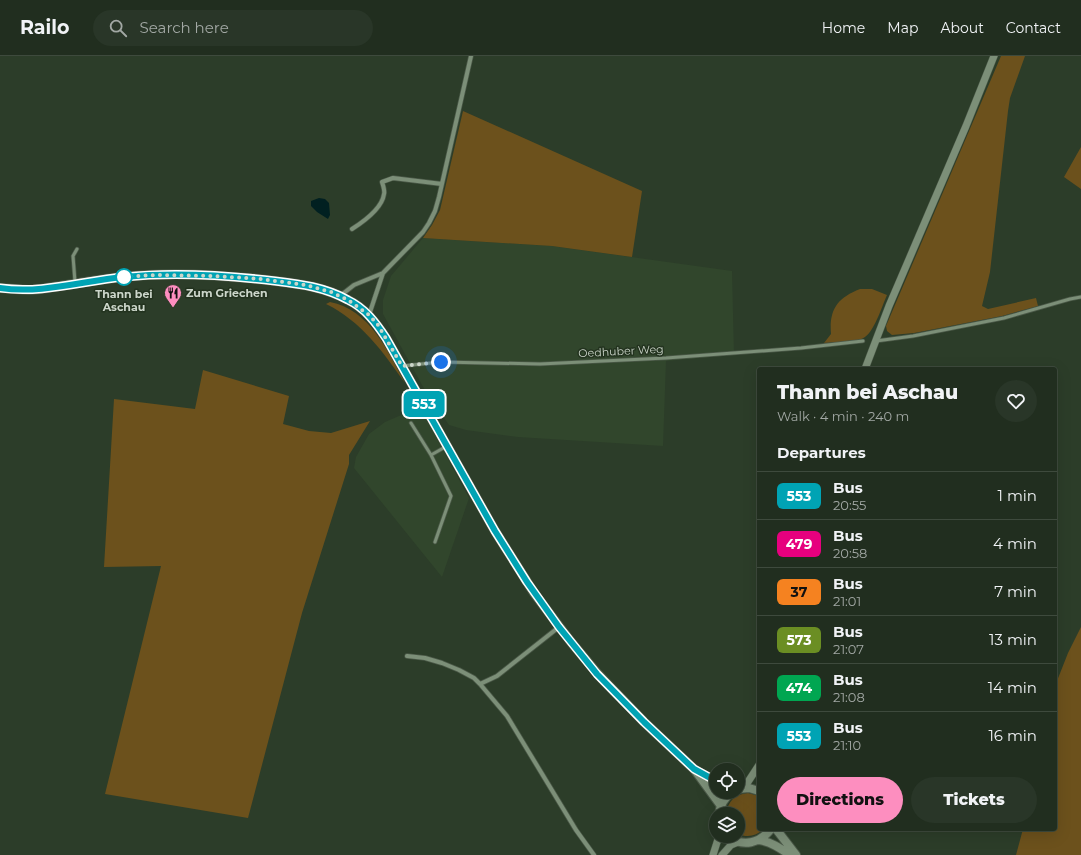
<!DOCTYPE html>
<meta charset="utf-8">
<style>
:root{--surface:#212e1f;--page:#293628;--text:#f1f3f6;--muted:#a2a8a4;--line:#3e4a3d;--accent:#fd8ebf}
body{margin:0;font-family:Montserrat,sans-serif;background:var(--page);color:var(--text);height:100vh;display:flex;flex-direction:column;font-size:15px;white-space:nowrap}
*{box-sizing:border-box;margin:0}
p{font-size:13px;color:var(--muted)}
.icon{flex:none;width:22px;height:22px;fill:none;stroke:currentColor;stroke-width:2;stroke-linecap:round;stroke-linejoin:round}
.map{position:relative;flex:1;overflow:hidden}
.sheet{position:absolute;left:757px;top:311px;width:300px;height:464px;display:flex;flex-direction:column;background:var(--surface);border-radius:4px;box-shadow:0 4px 16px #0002,0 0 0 1px var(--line)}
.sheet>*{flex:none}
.badge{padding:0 8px;border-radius:6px;font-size:14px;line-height:26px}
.tools{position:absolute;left:709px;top:707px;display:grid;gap:8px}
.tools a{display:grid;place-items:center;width:36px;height:36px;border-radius:50%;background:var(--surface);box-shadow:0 4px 16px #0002,0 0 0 1px var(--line);font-size:20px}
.you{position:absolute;width:20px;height:20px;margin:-10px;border:3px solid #fff;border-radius:50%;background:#1a73e8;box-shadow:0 0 0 6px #1a73e833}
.map>.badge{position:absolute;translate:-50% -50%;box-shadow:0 0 0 2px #fff}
h2{padding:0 20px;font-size:15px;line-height:36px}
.round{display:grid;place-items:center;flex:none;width:42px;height:42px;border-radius:21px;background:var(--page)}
.head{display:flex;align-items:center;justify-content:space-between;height:68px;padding:0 20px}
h1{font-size:19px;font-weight:800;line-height:30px}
.cta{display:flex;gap:8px;margin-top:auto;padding:8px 20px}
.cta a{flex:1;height:46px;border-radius:24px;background:var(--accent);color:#111;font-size:16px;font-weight:800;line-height:46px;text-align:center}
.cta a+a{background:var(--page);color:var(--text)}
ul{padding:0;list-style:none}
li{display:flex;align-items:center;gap:12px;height:48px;padding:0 20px;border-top:1px solid var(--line)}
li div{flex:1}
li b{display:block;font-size:15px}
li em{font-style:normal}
li .badge{min-width:44px;font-weight:700;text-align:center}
header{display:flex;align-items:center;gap:24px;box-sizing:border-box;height:56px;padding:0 20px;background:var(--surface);border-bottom:1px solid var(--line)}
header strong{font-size:19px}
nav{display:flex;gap:22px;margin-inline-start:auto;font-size:14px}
.search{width:280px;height:36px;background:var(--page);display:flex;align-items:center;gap:10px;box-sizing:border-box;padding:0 14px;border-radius:22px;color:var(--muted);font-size:15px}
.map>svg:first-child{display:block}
</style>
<header>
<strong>Railo</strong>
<div class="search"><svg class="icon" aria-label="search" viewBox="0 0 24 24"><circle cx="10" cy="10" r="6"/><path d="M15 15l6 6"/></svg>Search here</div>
<nav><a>Home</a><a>Map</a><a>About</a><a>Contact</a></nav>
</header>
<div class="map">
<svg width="1081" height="799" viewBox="0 0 1081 799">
<rect width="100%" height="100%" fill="#2c3d29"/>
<path fill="#31462c" d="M423 182 552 190 732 215 734 299 666 305 663 390 518 381 466 374 449 369 427 338 383 258V244L391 220Z
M420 351 469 442 442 521 354 412 356 401 369 378 385 366Z"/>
<path fill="#6c511c" d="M1001 0H1025L1010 42 1008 55 990 216 982 250 988 253 1036 242 1038 250 1002 260 914 277 892 279 887 275 886 270Z
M463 55 642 135 632 201 552 190 423 182 432 169 440 154Z
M1081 91V133L1064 121Z
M860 233H872L887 239C882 250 875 274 865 281 857 287 834 286 824 287L831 278C829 254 837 242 860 233Z
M330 246C369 253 389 296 405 327 383 296 361 265 326 248Z
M203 314 289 340 283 368 309 375 331 377 370 365 349 399V408L302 557 248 762 105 738 161 510 104 511 114 343 195 353Z
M1081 571V799H1016L1023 773H1055V630L1068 597Z
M748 737 759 740V773H764C756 780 748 782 738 778V758H726C728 745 735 738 748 737Z"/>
<path fill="#012021" d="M319 142 325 143 329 147 330 159 328 163 317 156 311 150V145Z"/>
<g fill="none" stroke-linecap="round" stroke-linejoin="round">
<g stroke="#4b5948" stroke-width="4.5">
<path id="service" d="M75 226 73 200 77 193
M876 285 913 280 1004 262 1070 243 1081 241
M402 310 441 306 540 308 666 302 801 292 863 285
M411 367 431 399 451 440 435 486
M431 399 447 390"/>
</g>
<g stroke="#4b5948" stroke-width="5.5">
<path id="minor" d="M352 173C363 166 382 153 384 138 385 135 383 129 382 126L393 122 442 128
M340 240 354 229 383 217 423 176 429 167 435 155 439 141 471 0
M369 259 383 217
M407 600 425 602 442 607 459 614 474 622 480 628 507 660 576 774 594 799
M480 628 497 620 559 571"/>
</g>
<g stroke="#4b5948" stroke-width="8">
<path id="tertiary" d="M865 313 889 250 966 70 994 0
M744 732 759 709
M713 799 719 780
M722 799 731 789 738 786"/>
</g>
<g stroke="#4b5948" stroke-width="10">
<path id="secondary" d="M0 232 29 234 41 233C68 229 95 224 123 221 172 215 226 219 275 225 300 228 325 231 348 244 365 252 376 267 386 282L495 475 534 537 571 586 597 617 644 666 694 713 721 750
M696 715 716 725
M738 733 749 732 759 735
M719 758C720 749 724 742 732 736
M776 773 796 799
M728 780C743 792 760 787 771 773
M759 784C771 786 780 792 790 799"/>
</g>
<use href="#service" stroke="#7c8f78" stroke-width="3"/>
<use href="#minor" stroke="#7c8f78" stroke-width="4"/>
<use href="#tertiary" stroke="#7c8f78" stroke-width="7"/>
<use href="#secondary" stroke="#7c8f78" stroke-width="8"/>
</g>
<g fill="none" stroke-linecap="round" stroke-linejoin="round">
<g stroke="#fff" stroke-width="9">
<path id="line" d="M0 232C42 238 82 225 124 221 173 216 225 219 275 225 300 228 325 231 348 244 365 252 376 267 386 282L495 475 527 526 559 571 597 618 644 666 694 713 716 725"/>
</g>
<use href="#line" stroke="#00a3b4" stroke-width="6"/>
<path stroke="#ccd6ca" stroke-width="4" stroke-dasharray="0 7.2" d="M124 221 155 219 215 220 260 223 306 229 331 236 348 244 369 259 378 269 402 310 441 306"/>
</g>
<defs>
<g id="restaurant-pin" transform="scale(0.9)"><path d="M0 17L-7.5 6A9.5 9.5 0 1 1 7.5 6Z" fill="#fd8ebf" stroke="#23331f"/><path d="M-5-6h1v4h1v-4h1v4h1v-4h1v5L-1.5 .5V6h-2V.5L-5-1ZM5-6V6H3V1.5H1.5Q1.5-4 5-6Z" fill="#111"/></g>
</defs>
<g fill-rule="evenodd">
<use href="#restaurant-pin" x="173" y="237"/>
</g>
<circle fill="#fff" stroke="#00a3b4" stroke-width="2" cx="124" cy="221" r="8"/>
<g text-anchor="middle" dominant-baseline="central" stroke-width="3" stroke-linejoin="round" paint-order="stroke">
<g font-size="11" font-weight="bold" fill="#ccd6ca" stroke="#23331f" text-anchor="start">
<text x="186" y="237">Zum Griechen</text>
</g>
<g font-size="11" font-weight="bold" fill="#ccd6ca" stroke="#23331f">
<text x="124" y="238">Thann bei<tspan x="124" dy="13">Aschau</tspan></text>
</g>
<g font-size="11" fill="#ccd6ca" stroke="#23331f">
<text transform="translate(621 295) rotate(-3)">Oedhuber Weg</text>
</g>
</g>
</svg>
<div class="tools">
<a><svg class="icon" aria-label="locate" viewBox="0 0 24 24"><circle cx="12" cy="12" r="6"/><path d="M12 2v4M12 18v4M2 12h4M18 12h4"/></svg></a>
<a><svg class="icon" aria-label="layers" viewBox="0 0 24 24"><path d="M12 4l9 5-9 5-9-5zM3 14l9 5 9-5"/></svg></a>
</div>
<div class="you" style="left:441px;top:306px"></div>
<b class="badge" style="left:424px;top:348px;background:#00a3b4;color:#fff">553</b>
<section class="sheet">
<div class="head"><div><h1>Thann bei Aschau</h1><p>Walk · 4 min · 240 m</p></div><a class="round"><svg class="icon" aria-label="heart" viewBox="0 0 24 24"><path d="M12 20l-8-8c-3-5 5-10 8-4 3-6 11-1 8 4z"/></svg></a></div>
<h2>Departures</h2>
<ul>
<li><span class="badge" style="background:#00a3b4;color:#fff">553</span><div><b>Bus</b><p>20:55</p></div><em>1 min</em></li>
<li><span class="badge" style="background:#e6007e;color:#fff">479</span><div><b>Bus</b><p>20:58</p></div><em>4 min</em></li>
<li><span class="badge" style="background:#f58220;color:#111">37</span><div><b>Bus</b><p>21:01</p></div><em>7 min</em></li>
<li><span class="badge" style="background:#6b8e23;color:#fff">573</span><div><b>Bus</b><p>21:07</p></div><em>13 min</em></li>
<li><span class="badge" style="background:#00a651;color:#fff">474</span><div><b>Bus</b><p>21:08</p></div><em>14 min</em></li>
<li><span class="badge" style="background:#00a3b4;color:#fff">553</span><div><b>Bus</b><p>21:10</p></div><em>16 min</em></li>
</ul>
<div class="cta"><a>Directions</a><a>Tickets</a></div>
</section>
</div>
